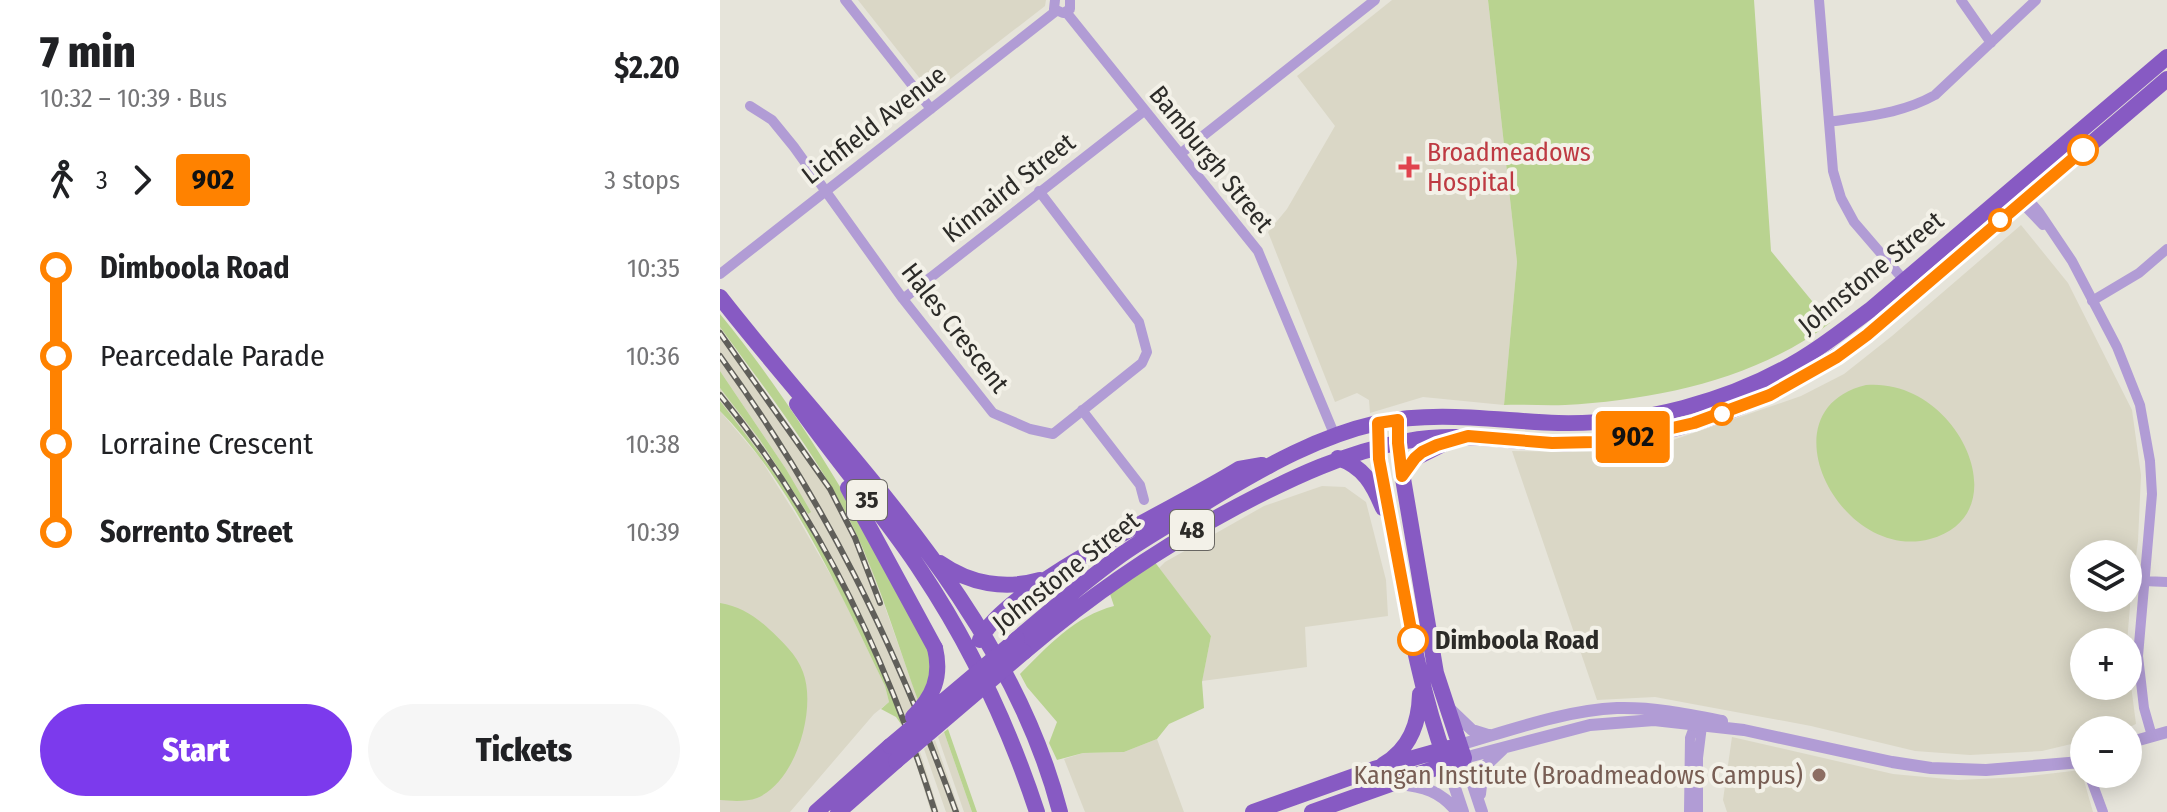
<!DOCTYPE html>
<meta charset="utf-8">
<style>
:root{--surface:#fff;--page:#f6f6f6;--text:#202124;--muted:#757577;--accent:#7c3aed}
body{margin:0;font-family:"Fira Sans Condensed",sans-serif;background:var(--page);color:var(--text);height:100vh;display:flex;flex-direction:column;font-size:30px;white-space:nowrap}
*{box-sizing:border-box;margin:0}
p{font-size:26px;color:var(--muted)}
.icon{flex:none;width:44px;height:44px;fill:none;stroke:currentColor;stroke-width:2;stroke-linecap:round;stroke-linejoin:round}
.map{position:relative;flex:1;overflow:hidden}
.drawer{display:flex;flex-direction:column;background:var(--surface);width:720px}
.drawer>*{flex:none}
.badge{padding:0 16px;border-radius:6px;font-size:28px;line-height:52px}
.fabs{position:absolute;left:1350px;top:540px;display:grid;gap:16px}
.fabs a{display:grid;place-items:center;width:72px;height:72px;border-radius:50%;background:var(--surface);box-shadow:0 4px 20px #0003;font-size:40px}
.map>.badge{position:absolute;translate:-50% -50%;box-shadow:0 0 0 4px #fff}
.legs{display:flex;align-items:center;gap:12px;height:88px;padding:0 40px;font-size:26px}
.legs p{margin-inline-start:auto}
.summary{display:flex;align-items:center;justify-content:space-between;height:136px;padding:0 40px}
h1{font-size:44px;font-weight:800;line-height:60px}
.cta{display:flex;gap:16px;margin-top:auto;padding:16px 40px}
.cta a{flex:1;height:92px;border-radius:48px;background:var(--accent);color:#fff;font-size:32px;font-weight:800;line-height:92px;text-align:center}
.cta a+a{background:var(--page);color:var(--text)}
ul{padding:0 40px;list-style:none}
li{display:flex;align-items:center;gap:28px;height:88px;font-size:30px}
li i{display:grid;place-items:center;width:12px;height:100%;margin:0 10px;background:currentColor}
li i::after{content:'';width:20px;height:20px;margin:-10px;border:6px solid;border-radius:50%;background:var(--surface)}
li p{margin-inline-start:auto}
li:first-child i{background:linear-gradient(#0000 50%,currentColor 0)}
li:last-child i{background:linear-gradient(currentColor 50%,#0000 0)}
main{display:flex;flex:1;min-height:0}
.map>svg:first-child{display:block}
</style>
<main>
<section class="drawer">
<div class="summary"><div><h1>7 min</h1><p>10:32 – 10:39 · Bus</p></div><b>$2.20</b></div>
<div class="legs"><svg class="icon" aria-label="walk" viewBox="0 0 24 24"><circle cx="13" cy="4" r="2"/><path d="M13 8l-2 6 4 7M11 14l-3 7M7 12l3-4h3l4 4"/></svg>3<svg class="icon" aria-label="forward" viewBox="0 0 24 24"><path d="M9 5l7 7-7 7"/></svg><b class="badge" style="background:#ff8200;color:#111">902</b><p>3 stops</p></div>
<ul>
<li><i style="color:#ff8200"></i><b>Dimboola Road</b><p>10:35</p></li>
<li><i style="color:#ff8200"></i><span>Pearcedale Parade</span><p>10:36</p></li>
<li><i style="color:#ff8200"></i><span>Lorraine Crescent</span><p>10:38</p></li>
<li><i style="color:#ff8200"></i><b>Sorrento Street</b><p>10:39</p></li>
</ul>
<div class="cta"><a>Start</a><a>Tickets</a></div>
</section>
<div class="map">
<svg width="1447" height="812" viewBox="0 0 1447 812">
<rect width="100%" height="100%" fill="#e6e4da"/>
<path fill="#dad7c6" d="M138 0H326L325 6 215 91 209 90Z
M672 0H768L797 262 784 405 703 397 650 413 649 400 637 393 615 402 548 232 567 209 615 126 577 76Z
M1301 225 1348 283 1412 410 1421 475 1418 541 1414 570 1408 574V554H1364V598H1408V592L1411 594 1407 642H1364V686H1408V662L1416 724 1403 730H1364V741L1322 751 1250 755 1195 751 1091 726 935 697 877 700 792 451 878 452 950 441 1081 396 1124 374 1172 336Z
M0 327 100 469 148 559 200 706 183 722 129 601 89 527 56 475 0 401V388L40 440 88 513 66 469 0 371Z
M0 411 40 458 76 515 117 586 165 686 169 702 154 714 70 812H0Z
M602 486 625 487 646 502 666 580 668 616 585 627 587 667 482 681 491 636 439 568 445 562 544 506Z
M224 732 252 812H244L218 737Z
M1012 737 1173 774 1238 780 1302 777 1361 770 1373 812H1007L1003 800Z
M437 739 464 812H365L344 759 363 753 404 752Z
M215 740 240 812H226L204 749Z
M200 752 219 812H211L194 757Z"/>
<path fill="#b9d390" d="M768 0H1034L1051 251 1110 323C1036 379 937 400 845 405 824 406 804 404 784 405L797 262Z
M0 314C66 394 119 482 170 573 183 597 211 638 213 666 214 677 204 695 200 706 178 647 161 585 133 527 98 456 47 392 0 327Z
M0 371 66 469 91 512 88 514 40 440 0 388Z
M1146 385C1238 377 1301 515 1210 539 1120 563 1042 410 1146 385Z
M0 401C32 442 63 483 89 527 126 590 155 656 183 722L181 724 176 717 161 709 169 702 165 686C120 593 73 485 0 411Z
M434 561 491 636 482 682 484 708 449 724 437 739 404 752 363 753 337 760 329 743 337 722 307 687 300 674C328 646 355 616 394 606L389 591Z
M0 603C19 606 34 615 49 629 62 641 77 655 83 672 97 709 76 782 37 798 26 802 12 801 0 800Z
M228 729 257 812H252L224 732Z"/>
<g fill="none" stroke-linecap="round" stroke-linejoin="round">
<path stroke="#b19cd5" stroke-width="10" d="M125 0 211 109
M335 0 334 9 343 13 350 9V0
M1099 0 1113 171 1121 198 1134 222 1195 293
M1241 0 1271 43
M346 12 538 251 615 436
M30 106 52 120 74 147 183 299 273 413 310 429 333 434 422 363 427 352 419 322 319 191
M1109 122C1146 116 1181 114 1215 95L1316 0
M460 154 655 0
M1292 187 1307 198 1319 212 1352 261 1397 347 1420 405 1430 461 1432 494 1418 656 1424 708 1432 736
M1298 199 1323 225
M0 274 336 11
M183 299 424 111
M1372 301 1419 273 1447 249
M362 410 420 485 424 500
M1424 581 1447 582
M1369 774 1383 812
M969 812 970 738 977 719
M978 812V758L982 726 980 719"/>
<path stroke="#b19cd5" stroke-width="12" d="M729 708 752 730 768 735
M1408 743 1447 732
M739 745C788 731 846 710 897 708 933 707 967 714 1002 721
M727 764 743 812
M678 784C703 786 721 791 737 812
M760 794 763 768 782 750
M762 812 744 758 870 725 934 720 1024 730 1172 762 1211 768 1266 770 1361 762"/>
<path stroke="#875ac3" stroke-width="16" d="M0 297C126 459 287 607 340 812
M77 404C116 461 163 513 201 571 251 646 289 727 317 812
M658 423C657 460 666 495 673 532 687 610 699 689 727 764
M618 458C644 467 653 484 663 508
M682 476 695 458 727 442
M128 488 215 648
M220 563C250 584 285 590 320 580
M297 639C331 610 365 581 401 555 432 533 466 515 498 495 548 465 600 436 657 423 717 410 778 421 838 423 920 425 1010 402 1081 359 1105 345 1127 327 1150 310L1447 57
M260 640C286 585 461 506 519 469L542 465
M304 652C372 594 439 548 518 506 573 477 626 452 687 441 736 432 783 441 832 443 947 446 1056 402 1147 335L1447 79
M663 765C690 749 699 724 700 694
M96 812 170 746
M118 812 176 761
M533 812 654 769 729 748
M592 812 744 758 716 673 679 455 678 433"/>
<g stroke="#605f5a" stroke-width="6">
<path id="rail" d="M0 333 110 489 135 538 160 603
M0 356C105 501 175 644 236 812
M0 395C101 518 168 661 215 812"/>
</g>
<use href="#rail" stroke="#f3f1e8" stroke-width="3" stroke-dasharray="9" stroke-linecap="butt"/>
<path stroke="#875ac3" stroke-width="16" d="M193 717C213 697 222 677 215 648
M170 746 297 639
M176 761 304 652"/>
</g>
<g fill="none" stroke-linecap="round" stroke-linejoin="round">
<g stroke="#fff" stroke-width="18">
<path id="line-1" d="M693 640 659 459 658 423 678 420V443L682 476 695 458 702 452 717 445 748 436 832 443 875 442 909 438 974 423 1050 395 1117 357 1147 335 1363 150"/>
</g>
<use href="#line-1" stroke="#ff8200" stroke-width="12"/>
</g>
<g fill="#fff" stroke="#ff8200" stroke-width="4">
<circle cx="1363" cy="150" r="14"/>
<circle cx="1280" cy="220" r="10"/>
<circle cx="1002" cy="414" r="10"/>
<circle cx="693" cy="640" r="14"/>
</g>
<path fill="#e0444e" stroke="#f3f1e8" stroke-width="3" d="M685 155h8v8h8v8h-8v8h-8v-8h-8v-8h8z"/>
<circle fill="#8d6e63" stroke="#f3f1e8" stroke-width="3" cx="1099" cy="775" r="8"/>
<g text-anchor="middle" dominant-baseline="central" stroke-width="8" stroke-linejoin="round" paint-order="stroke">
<g fill="#f3f1e8" stroke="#686662" stroke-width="2">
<rect x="127" y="480" width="40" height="40" rx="6"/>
<rect x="450" y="510" width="44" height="40" rx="6"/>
</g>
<g font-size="24" font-weight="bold" fill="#2c2b28">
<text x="147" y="500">35</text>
<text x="472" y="530">48</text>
</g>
<g font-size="26" fill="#2c2b28" stroke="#f3f1e8">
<text transform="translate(154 125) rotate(-38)">Lichfield Avenue</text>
<text transform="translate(491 159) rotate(51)">Bamburgh Street</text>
<text transform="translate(289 188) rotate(-38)">Kinnaird Street</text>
<text transform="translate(1151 273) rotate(-39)">Johnstone Street</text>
<text transform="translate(235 328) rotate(52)">Hales Crescent</text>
<text transform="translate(346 572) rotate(-38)">Johnstone Street</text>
</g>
<g font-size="26" fill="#be3a42" stroke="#f3f1e8" text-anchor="start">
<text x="707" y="152">Broadmeadows<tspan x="707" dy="30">Hospital</tspan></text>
</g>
<g font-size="26" font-weight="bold" fill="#2c2b28" stroke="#f3f1e8" text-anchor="start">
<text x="715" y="640">Dimboola Road</text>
</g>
<g font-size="26" fill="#785e54" stroke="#f3f1e8" text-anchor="end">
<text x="1083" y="775">Kangan Institute (Broadmeadows Campus)</text>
</g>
</g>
</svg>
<div class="fabs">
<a><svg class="icon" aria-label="layers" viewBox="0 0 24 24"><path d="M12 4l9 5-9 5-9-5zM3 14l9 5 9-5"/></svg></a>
<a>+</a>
<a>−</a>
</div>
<b class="badge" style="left:913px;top:437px;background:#ff8200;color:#111">902</b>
</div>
</main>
